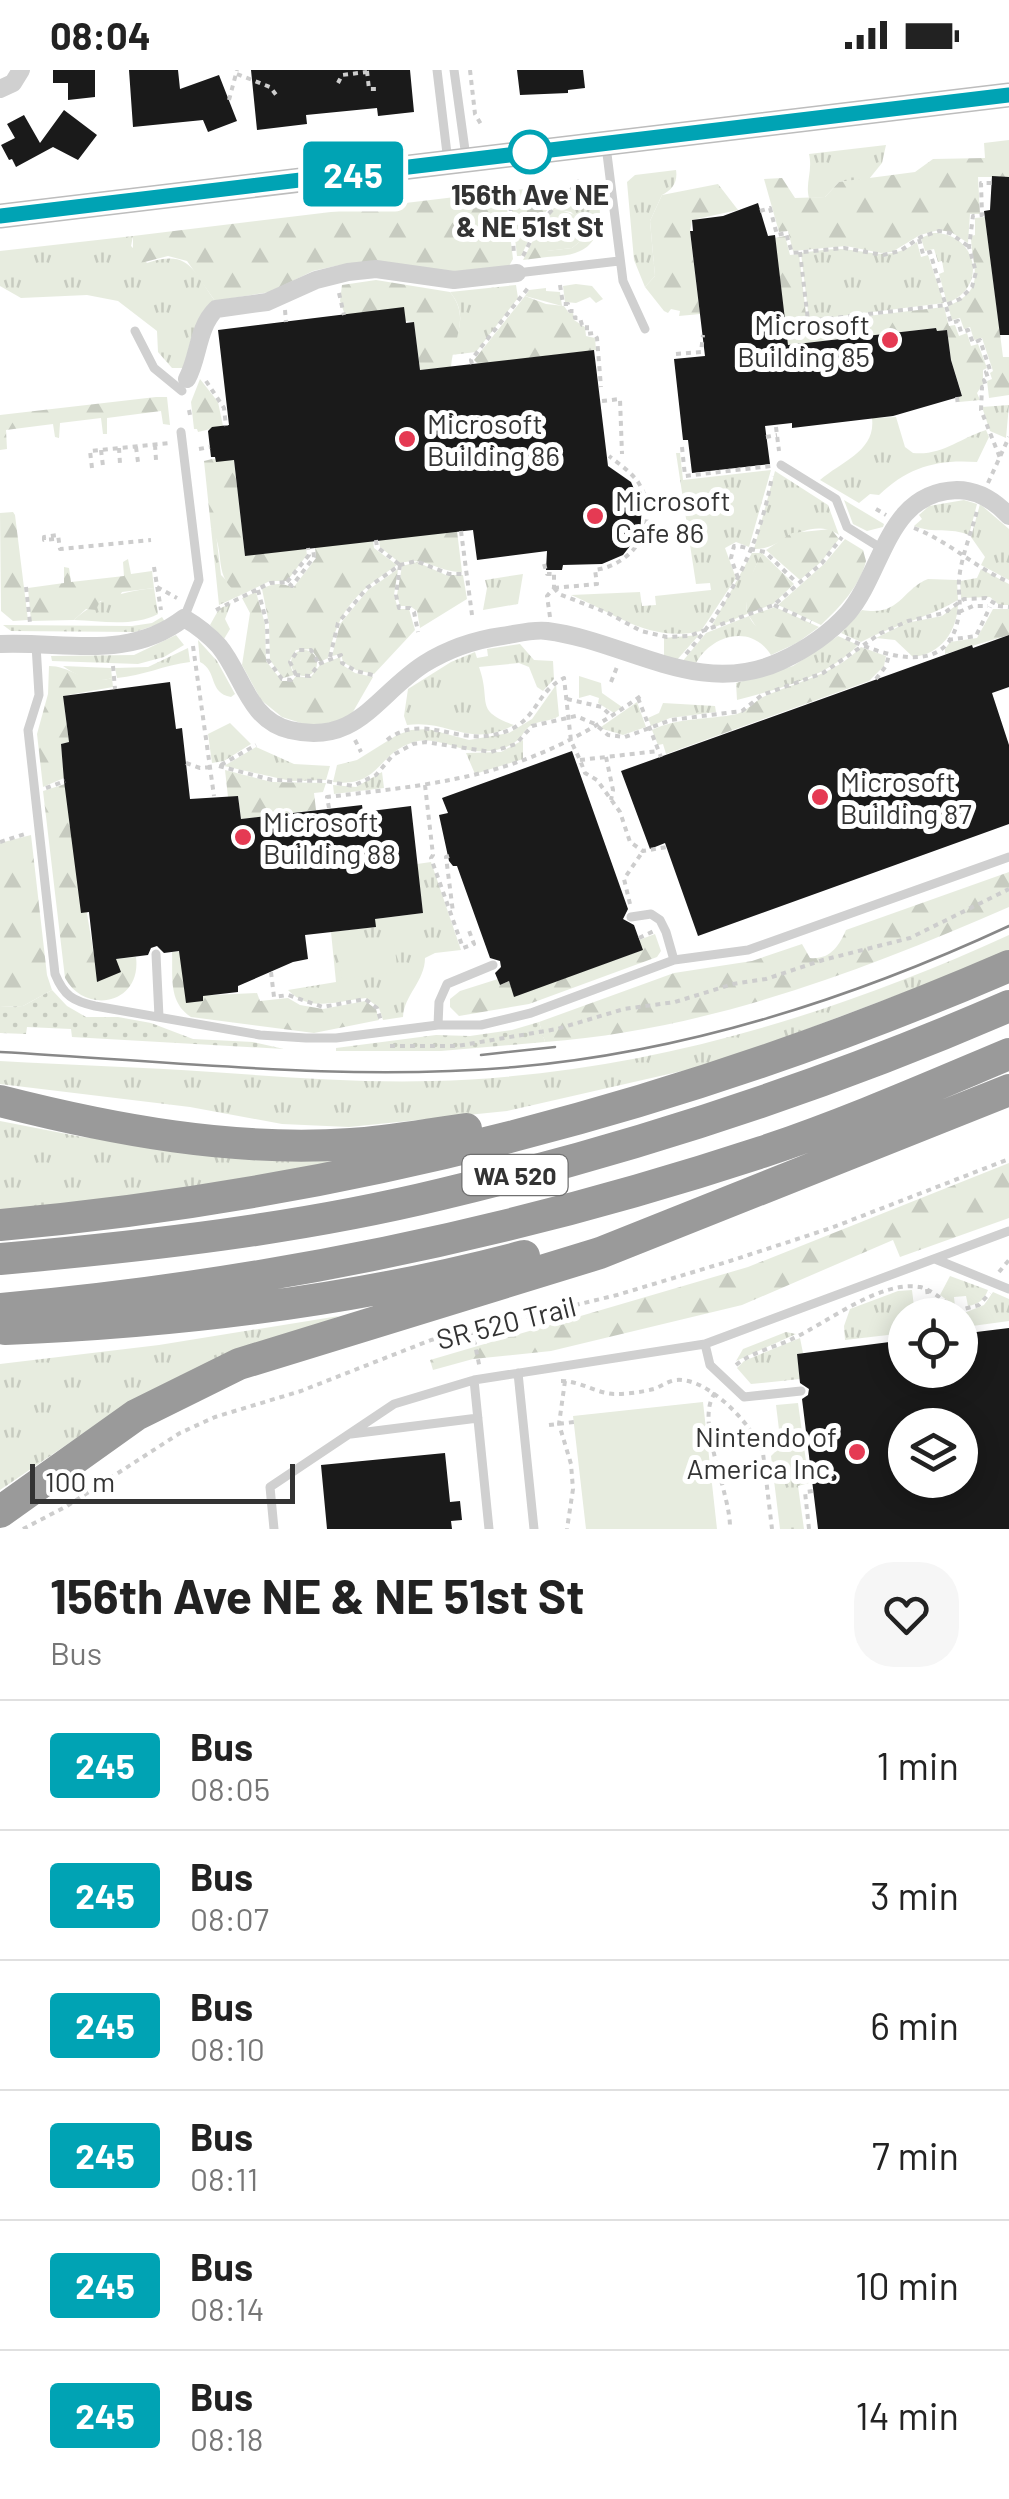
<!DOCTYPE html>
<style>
:root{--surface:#fff;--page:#f6f6f6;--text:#222;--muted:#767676;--line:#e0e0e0}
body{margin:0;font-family:Barlow,sans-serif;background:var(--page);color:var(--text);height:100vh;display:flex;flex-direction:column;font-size:38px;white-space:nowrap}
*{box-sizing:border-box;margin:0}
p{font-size:32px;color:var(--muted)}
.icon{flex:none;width:55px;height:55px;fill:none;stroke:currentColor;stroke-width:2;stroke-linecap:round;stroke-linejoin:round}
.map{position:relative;height:1459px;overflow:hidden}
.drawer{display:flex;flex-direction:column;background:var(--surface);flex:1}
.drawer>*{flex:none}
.badge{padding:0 20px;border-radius:8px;font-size:35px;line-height:65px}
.buttons{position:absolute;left:888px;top:1228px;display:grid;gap:20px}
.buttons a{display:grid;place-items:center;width:90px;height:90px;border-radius:50%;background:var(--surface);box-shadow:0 5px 25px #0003;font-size:50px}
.scale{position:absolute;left:30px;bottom:25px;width:265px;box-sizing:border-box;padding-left:10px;border:5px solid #333;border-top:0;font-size:28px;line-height:35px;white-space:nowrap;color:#333;-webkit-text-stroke:8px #fff;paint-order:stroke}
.map>.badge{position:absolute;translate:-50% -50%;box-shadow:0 0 0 5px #fff}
.round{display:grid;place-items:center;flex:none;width:105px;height:105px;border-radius:40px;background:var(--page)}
.overview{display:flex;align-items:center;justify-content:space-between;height:170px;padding:0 50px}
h1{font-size:48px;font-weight:700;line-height:75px}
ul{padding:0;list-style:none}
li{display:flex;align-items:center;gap:30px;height:130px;padding:0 50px;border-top:2px solid var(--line)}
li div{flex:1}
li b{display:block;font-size:38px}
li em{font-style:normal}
li .badge{min-width:110px;font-weight:700;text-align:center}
.status{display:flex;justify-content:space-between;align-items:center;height:70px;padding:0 50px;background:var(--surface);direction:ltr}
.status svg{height:28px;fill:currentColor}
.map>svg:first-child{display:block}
</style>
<div class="status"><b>08:04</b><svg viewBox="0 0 49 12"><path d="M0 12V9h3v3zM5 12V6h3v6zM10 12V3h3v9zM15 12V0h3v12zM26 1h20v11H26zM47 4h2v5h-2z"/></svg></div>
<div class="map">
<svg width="1009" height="1459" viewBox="0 0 1009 1459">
<defs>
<pattern id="grass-tufts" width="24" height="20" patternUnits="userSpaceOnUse" patternTransform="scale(2.5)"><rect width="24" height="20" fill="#e7ecdf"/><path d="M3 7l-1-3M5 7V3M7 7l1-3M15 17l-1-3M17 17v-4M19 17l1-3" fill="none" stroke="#c7cbc0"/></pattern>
<pattern id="forest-firs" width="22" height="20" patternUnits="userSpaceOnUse" patternTransform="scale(2.5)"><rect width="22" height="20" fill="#e7ecdf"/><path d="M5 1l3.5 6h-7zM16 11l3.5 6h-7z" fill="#c7cbc0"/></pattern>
<pattern id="garden-dots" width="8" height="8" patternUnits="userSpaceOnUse" patternTransform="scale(2.5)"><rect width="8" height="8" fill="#e7ecdf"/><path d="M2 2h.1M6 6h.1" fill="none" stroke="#c7cbc0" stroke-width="1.8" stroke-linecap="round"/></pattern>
</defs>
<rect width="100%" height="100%" fill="#fff"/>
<path fill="url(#grass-tufts)" d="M886 75 882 93 869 109 839 112 825 127 809 128C805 113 813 101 809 84Z
M676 100C678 112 672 120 662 125L650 151 655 206 645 217 634 190 627 112 635 105Z
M587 111 593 112C603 133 605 170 580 181 570 186 558 186 547 187L546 181 572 178 583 169V155L571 142 553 139Z
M933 163C977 162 989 218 947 233L939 204 944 202 942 191 938 192 934 179 925 181 921 168Z
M133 166 131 176 147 193C189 179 193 200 215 231 194 247 190 273 184 298H172L158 282 157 261 118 231 87 225 21 228 0 216V181Z
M917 172 921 187 928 185 944 233 809 250 801 183C814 181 828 179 841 179 871 181 890 192 917 172Z
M576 214 592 216 603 229 596 233 590 227 576 233 565 232 563 216Z
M516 215 518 228 476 282 451 285C458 262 468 244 450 222Z
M546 218V221L560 222 562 236 525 226 529 220Z
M1009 335 1006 368 990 361 982 337Z
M896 347 905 377 913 383C942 386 960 368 986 360L989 367 977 392C937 389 908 397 879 425L870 424 859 433 820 410C842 391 876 381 872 348Z
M676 383H680L683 410 771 400 749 477 736 472 725 478 736 508 701 561C650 573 616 544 571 525L640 522 642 536 656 535 655 526 711 520 710 513 696 514Z
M775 401 828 435 839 465C807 444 780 481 754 479Z
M844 430 884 454 883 457 867 461 853 454Z
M964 430 977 434 969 465C951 457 933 464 914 456L922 449 919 445 929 436Z
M980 434 1009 459V510L981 495 985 487 971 467Z
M211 458 216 464 221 505 241 525 219 535Z
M752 483H762C752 505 744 518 747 544L710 559Z
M981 499 1009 514V535H999L990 527 961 528 960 511 977 508Z
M523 504 518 534 483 540 487 518 485 510Z
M928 509 957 510 958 530C928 548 893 555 861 572L841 563 862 540C900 547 902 519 928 509Z
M154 518 158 544C134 557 101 551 74 550 98 528 122 522 154 518Z
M231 533 225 549 230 559 224 569 210 555 219 539Z
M958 534C957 562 941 584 913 587L895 570 876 568 906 553 942 546Z
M749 546C758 567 782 563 797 573L771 585C751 553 710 565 695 595L682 592 706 563Z
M162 547 165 552 135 562 11 561 3 555 132 556 152 553Z
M176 565 184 575 164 587 138 594 52 591 51 586 134 585Z
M699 565 676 591 664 587V568Z
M838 566 858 575C828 607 778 619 737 630L736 613 793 596Z
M198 570 217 591 235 624 231 627C208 623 218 601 200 592Z
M520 574 534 590 553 591 554 609 543 621 537 617 529 597 519 593 479 597C492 633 473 640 514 655 470 679 449 649 407 655L404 646 408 619 451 592 475 582 477 588 488 586 487 579Z
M188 578 190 592C164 595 143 606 117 608L115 598 148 597Z
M63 596 111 598 112 608C93 614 79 607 63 596Z
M579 606 601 613 602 623 622 637 614 643 598 633 599 628 590 625 579 628Z
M556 615 559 646C550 652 539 650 530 656 523 661 525 662 520 668 507 681 485 683 468 680 450 676 432 667 414 672 377 683 380 718 333 712L337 695 357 690 397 665 411 660 428 659 469 670 509 663 532 649Z
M637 632 646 657 623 665 603 659 601 657Z
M663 633 715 636 716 642 670 648 651 656 648 648 659 643Z
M230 653 251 674 224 691 212 693 208 664Z
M523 670V689L475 704 466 683 501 682Z
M256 677 294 694 330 696 326 710 291 711 224 696Z
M382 702 384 718 334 724 333 715 356 717Z
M431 792 461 880 435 883 425 888C425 911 404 925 403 947L383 950 379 938 366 928C337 931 310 943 288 920L336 912 331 862 375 857V849L423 843 417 794Z
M1009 865V880L977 895 717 993 507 1041 349 1057 282 1054 190 1037 0 1014V991C71 995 142 997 212 1002 286 1007 358 1013 432 1011 632 1006 828 948 1009 865Z
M0 1051 82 1067 335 1092 100 1133 0 1146Z
M950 1206 988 1220C984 1230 979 1234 968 1236L966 1226 954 1227 955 1236 940 1225Z
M912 1220 915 1245H905V1263L845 1270 844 1256 850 1239 898 1221Z
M993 1222 1009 1229V1251L965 1257 964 1243 984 1235Z
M339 1246 100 1352 0 1420V1294L159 1275Z
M786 1262 796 1264 736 1291 743 1279Z
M800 1268 803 1283 797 1284 800 1309 751 1314 737 1298 744 1291Z
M798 1333 809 1413 798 1416 804 1459H780L771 1386 781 1376 776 1335Z"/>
<path fill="url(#forest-firs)" d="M1009 70V107H978L980 144H970L968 173 951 162 939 160 920 165 892 182 881 183 846 176 793 181 788 161 779 162 764 109 782 108 795 128 825 127 839 112 915 102 933 89 985 88 984 73Z
M718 114 738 140 692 150 690 162 700 244 679 246 680 241 671 239 668 243 664 241 645 217 655 206 650 151 662 125Z
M543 117 552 134 537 153 521 186H517L511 132 517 125 516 120Z
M505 121 513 189 509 196 457 202 379 192 340 195 313 201 270 222 215 231 187 191 168 186 133 195V166Z
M553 139C571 142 587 146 583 169L572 178 547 181V187L523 190 540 156Z
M985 147 1003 287H1009V325L989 328 987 311 992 309 990 303 993 301 982 268 974 270 970 257 964 259 960 248 952 250 948 236C989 219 971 197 971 166L975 165V148Z
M785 166 790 185 799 184 807 253 944 237 949 256 955 255 959 266 967 263 971 276 978 274 987 298 983 300V314L977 323 980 330 959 332V327L962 325 951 290 947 260 937 261 936 258 787 275 775 168Z
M376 210 450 222C471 248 453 269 451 297L420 300 414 252 345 245 340 231 342 215Z
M525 226 546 234 564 236 569 243 573 242 574 250 585 257 586 266 595 268 596 280 478 294 474 290Z
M200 309 218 332 223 356 198 362 197 359H194L191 332Z
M156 327H167L170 355 163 354 161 341 107 348V364H103L101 348 60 353 59 368 55 367 53 354 6 360 7 379 0 380V345Z
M212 389 234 390 245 486 306 478 307 485 287 511H270L241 525C211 508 227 482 211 458L204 391Z
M13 442 15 445 28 550 13 551 1 541 0 443Z
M831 459 839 469 821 492 800 510 766 480 792 463Z
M457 461 462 502C436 502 428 486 400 493L380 477 379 470Z
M845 469 863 480 866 491C860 516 840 537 821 555L778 535 824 494Z
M373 470 374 478 397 495C355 524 339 538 328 588L320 592 311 579 296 580 289 592 294 605 283 608 270 590 269 554 262 519C273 513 282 512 293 518L316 488 315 477Z
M762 483 794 514 773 534 747 544 745 518Z
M128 489 131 504 152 501 154 518 122 522 117 530 100 531 96 540 86 539 74 550 31 551 28 518 64 513V497L69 498 71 512 124 506 123 492Z
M417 492 446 505H463L467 529 420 558 417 541 410 536H400L397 525 402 496Z
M398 499 394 525 398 539H409L415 560 374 604 356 600 343 592 341 584 332 586 340 554 368 520Z
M256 522 265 554 266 591 282 611H292L296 606 310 608 320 595 340 587 341 594 355 603 373 607 350 647 335 653 307 655 282 647 261 630 242 595 250 543 242 528Z
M775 537 819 557 797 573 759 561 749 546Z
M993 539H1009V565L945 584V579L950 572 977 568Z
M861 577 886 586 884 596 869 611 666 684 663 674 658 675 652 660C679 647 708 650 737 644 747 641 754 632 763 627 798 611 834 605 861 577Z
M291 593a13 13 0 1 1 26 0a13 13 0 1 1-26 0Z
M49 596C72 596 87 616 112 608L113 617 63 626 69 672 61 674 64 708 43 717 37 664 48 624Z
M225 700 272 712 326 713 323 722 314 723 316 740 241 749 238 726 228 727Z
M65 714 95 891 136 887C142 935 85 945 65 908L43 721Z
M31 765 47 905 52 920 23 936 0 937V773Z
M1009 802V837C862 901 707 960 545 972L539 952 674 903 752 891 802 874 810 888C830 890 839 876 846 860Z
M655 864 661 881 657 887 529 934 459 946 450 937V929L460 921 498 909 500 915 509 911 515 926 642 880 639 870Z
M206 871 213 925 257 923 260 931 288 928 300 935 323 939 365 931 376 939 379 950 314 963 191 947C168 932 173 907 172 882L200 879Z
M1009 1093V1148L900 1187 893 1170 742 1235 551 1281 473 1289 433 1300 430 1290 748 1197Z"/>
<path fill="#e7ecdf" d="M393 866 398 902 342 909 337 872Z
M703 1332 717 1459H586L573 1346Z"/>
<path fill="url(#garden-dots)" d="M52 920 67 936 86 947H118L151 953 193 969 253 972 284 979 72 967 71 959 27 957 26 964 0 963V937L23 936Z
M539 952 545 972 441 981H336V978L436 965 470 966 512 960Z"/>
<path fill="#1a1a1a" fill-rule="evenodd" d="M53 0H95V27L68 30V13H53Z
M129 0H178L180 19 219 5 237 51 208 62 203 50 133 57Z
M251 0H410L414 42 378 46 377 38 306 45 307 54 257 60Z
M517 0H583L585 18 568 20V23L520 25Z
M64 40 97 65 78 90 53 77 16 97 12 89 9 90 1 75 15 68 7 54 24 45 40 73Z
M992 106 1009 107V265H1000L984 141 990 140Z
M758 133 768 166 775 165 788 275 936 258 937 261 947 260 951 290 962 326 893 346 792 358V353L765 356 770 394 692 403 688 370H683L674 289 705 286 690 161H693L692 150 723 146Z
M404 237 406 253 414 252 420 300 594 280 608 396 631 412 642 437 640 463 623 485 602 494 563 495 562 500H546L547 481 477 490 473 460 245 486 234 390 216 392 215 387H211L208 361 212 357 229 355 218 260Z
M1009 565V617L992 623 1009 675V754L698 866 665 773 650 779 621 701 972 575 973 578Z
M170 612 176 659 182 658 190 729 238 726 241 749 362 735 363 742 411 736 423 843 375 849 376 857 305 865 308 889 293 892 238 916V922L203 926V931L186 933 179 881 164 883 157 876 151 878 148 885 116 889 121 902 97 912 89 842 81 843 64 711 61 674 69 672 63 626Z
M572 681 628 839 623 849 634 855 643 880 514 927 509 911 500 915 495 903 501 897 500 891 490 888 457 796H453L449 791 439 745 448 743 442 728Z
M1009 1258V1459H818L802 1329 808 1325 809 1319 800 1313 797 1284 905 1270V1300H960V1264ZM905 1355H960V1410H905Z
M445 1383 450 1432 460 1431 462 1450 451 1451 452 1459H327L321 1395Z"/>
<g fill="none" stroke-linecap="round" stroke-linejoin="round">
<path stroke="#cdcdcd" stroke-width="4" stroke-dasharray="5 5" stroke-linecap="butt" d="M470 0 475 44 482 56
M367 1 369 19H376
M237 4 270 17 277 26
M338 13 342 5 367 2
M229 30 237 0
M509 116 514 184
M760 141 770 138 777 165 786 163 792 183 844 178 883 185 900 181 921 167 939 161 950 163 968 176
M919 169 923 184 930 182 951 253 958 251 961 262 968 260 973 273 980 270 990 300 986 302 988 308 984 310 986 316 982 317 981 340 1000 388
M800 182 808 251 946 235 960 229 972 217 976 202 969 177 973 146 982 145 981 113H992
M523 186 539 154 582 108
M560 215 563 234H568L570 241H574L575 248H580L582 255H587V264L594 263 597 268 601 317
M339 223 344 245
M285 240 286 252
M676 284 701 282 703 265
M472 294 471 290 528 218
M206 311 224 338 226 356
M957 327 958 336
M602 331 620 329 622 384
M189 340 190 345
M776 357 779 381
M766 367 777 365
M155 375 156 390
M136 377 138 392
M682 377 685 406 771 396
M119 378 120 394
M199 379 210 377
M101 380 103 396
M92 398 90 381 169 373
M988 413 1009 367
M876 439 886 445
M914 458C949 471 975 498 1009 512
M461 461 472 545
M54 469 44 470V467L58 465 60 479 151 470
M376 470 377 477 400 495
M544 494 547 504H554
M400 495 396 525 399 538H410L414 542 418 562
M154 497 161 540
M738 508 731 488 734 476H738L765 482 797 513
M287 512 309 485 308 478
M26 517 30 553
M157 517 177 528
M554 518 559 524 608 543 641 561 667 567 689 566 774 535 822 493 842 467
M554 518 597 514 595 500C637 494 662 450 638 412 630 401 619 394 609 386
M258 520 267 554 268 590 282 609 291 610 296 605 310 606 319 594 341 585 342 593 356 601 377 606
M774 535 811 552
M998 536 1009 537
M216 540 270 513 287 512 292 516 314 487 313 478
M959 542 973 536H988
M550 547 547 526 554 518V500
M846 568C886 587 952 609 959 542 961 532 958 521 959 510 961 487 971 464 977 441
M948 570 976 566 990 537
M193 576 214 726
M686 584C730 533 761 472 772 406
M330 587 338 553 367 518 400 495 416 491 449 504H466
M113 596 115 619
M296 605 290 592 298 580H311L319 594
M876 609 886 596 889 585
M611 612 617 597
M638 628 661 687
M567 629 602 637 612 647
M355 670 361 682
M387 670C421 643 454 673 493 665 539 656 532 624 564 608L571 671 580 690 585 703 597 710 620 742 630 772 643 781 667 777
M606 687 613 720 611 730
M580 690 658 681
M186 693 200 698 212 697
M221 695 256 675
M219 696 272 710 325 711 353 716 376 705 393 685 413 674 426 672 491 682 516 674 532 656 576 646 595 654 608 665 625 667 671 650 742 641 762 625 823 603 881 563 908 551 944 543 964 529 986 528 999 536
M425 715 433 785 431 788 463 878 474 874 468 858
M46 718 65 711
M329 738 327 727C457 712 533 704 642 625
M0 772 28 763
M449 786 446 787 453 842
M630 834 624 809 643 781
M639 868 654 861
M271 902 274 927 288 925 323 937 365 929 377 938 381 951
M390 976H457L557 959 624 939 675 932 733 914 766 909 823 890 910 868 1009 819
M999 1202 1009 1190
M927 1219 930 1245
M472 1260 480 1299
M963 1264 960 1240 979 1235 990 1223
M736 1295C752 1282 773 1278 792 1269 827 1253 880 1210 920 1217 935 1220 945 1235 960 1240
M561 1311C581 1311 595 1323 614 1324 627 1324 642 1322 654 1319 662 1316 668 1311 676 1310 708 1307 753 1355 763 1383L772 1459
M565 1311 559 1354 571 1394 573 1419 567 1459
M715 1323C694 1351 731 1422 730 1459
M549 1355 574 1352
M23 1459 67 1436 180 1363 215 1347 301 1321 431 1270 617 1225 730 1191 831 1158 1009 1089
M809 1459 805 1422 813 1421"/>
<path stroke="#d0d0d0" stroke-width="9" d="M437 0 448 92
M454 0 466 87
M606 76 623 211 645 259
M517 203 619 191
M135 261 154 298 182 321
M181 362 199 510 184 548
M781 395 836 429 847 457 884 480
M36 575 39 625 28 660 55 904C64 926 73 931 95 936L260 965 306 968H336L438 955H481L531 943 674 890 748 880 1009 787
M631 847 651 844 660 850 666 862 674 890
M156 884 159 947
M438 955 439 932 447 914 493 895
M935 1189 1009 1219
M705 1274 710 1295 744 1327 801 1321
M518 1303 534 1459
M474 1310 489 1459
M351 1364 478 1348
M274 1459 270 1417 394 1334 474 1310 705 1274 1009 1161"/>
<path stroke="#d0d0d0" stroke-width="18" d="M0 19 13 13 21 0
M187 309C199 287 197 258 216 239L267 232 316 210 348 202 376 199 454 210 517 203
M0 574C66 571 128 591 184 548 196 555 209 565 219 576 243 605 248 650 290 660 357 676 376 625 424 594 448 579 474 570 502 566 516 564 533 559 547 561 626 571 700 629 781 591 805 580 830 563 848 543 884 500 887 422 957 420 978 420 995 431 1009 446"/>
<path stroke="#bdbdbd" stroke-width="25" d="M0 146 1009 25"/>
<path stroke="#9a9a9a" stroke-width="32" d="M0 1031C114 1060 233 1082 351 1074 389 1072 428 1064 466 1059
M0 1155C347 1124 690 1034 1009 896
M0 1189C148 1176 298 1159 442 1124 634 1078 827 1015 1009 936
M0 1239C259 1216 516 1163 762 1082 846 1054 928 1018 1009 984
M5 1259C180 1252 355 1231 524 1186
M0 1442 136 1345 239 1294 600 1183 1009 1020"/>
<path stroke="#888" stroke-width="2.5" d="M0 982C170 991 345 1012 515 997 686 982 854 928 1009 856
M481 985 555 977"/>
</g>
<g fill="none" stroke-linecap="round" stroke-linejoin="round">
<g stroke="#fff" stroke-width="22">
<path id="line" d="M0 146 1009 25"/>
</g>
<use href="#line" stroke="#00a3b4" stroke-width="15"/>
</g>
<circle fill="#fff" stroke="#00a3b4" stroke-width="5" cx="530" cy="82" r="20"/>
<g fill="#e53a53" stroke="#fff" stroke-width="4">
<circle cx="890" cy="270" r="10"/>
<circle cx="407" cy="369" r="10"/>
<circle cx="595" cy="446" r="10"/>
<circle cx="820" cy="727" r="10"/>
<circle cx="243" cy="767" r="10"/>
<circle cx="857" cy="1382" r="10"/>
</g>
<g text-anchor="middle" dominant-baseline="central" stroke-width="10" stroke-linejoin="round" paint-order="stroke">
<rect fill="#fff" stroke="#707070" stroke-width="2.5" x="462.5" y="1085" width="105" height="40" rx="8"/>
<g font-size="25" font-weight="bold" fill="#333">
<text x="515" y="1105">WA 520</text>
</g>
<g font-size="28" font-weight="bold" fill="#333" stroke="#fff">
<text x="530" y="124">156th Ave NE<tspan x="530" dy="32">&amp; NE 51st St</tspan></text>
</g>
<g font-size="28" fill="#333" stroke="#fff" text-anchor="start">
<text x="870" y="254" text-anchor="end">Microsoft<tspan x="870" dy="32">Building 85</tspan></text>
<text x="427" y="353">Microsoft<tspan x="427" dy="32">Building 86</tspan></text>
<text x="615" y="430">Microsoft<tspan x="615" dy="32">Cafe 86</tspan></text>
<text x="840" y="711">Microsoft<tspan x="840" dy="32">Building 87</tspan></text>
<text x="263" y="751">Microsoft<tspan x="263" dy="32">Building 88</tspan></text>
<text x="837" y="1366" text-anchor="end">Nintendo of<tspan x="837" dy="32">America Inc.</tspan></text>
</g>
<g font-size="28" fill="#333" stroke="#fff">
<text transform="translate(506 1252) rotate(-14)">SR 520 Trail</text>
</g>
</g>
</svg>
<div class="buttons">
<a><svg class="icon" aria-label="locate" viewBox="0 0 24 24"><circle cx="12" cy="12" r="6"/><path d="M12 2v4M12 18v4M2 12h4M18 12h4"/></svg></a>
<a><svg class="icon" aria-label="layers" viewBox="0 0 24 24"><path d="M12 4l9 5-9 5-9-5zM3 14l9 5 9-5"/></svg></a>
</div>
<div class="scale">100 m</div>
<b class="badge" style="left:353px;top:104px;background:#00a3b4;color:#fff">245</b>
</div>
<section class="drawer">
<div class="overview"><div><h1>156th Ave NE &amp; NE 51st St</h1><p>Bus</p></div><a class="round"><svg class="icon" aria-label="heart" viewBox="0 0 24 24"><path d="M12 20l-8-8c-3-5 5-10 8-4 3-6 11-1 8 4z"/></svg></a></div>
<ul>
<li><span class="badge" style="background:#00a3b4;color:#fff">245</span><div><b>Bus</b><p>08:05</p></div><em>1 min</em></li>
<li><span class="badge" style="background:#00a3b4;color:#fff">245</span><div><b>Bus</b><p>08:07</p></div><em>3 min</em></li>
<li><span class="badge" style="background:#00a3b4;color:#fff">245</span><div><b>Bus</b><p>08:10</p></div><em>6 min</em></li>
<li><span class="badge" style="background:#00a3b4;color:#fff">245</span><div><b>Bus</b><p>08:11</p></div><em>7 min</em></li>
<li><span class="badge" style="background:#00a3b4;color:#fff">245</span><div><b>Bus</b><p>08:14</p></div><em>10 min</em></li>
<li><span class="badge" style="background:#00a3b4;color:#fff">245</span><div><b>Bus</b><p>08:18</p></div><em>14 min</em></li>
</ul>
</section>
